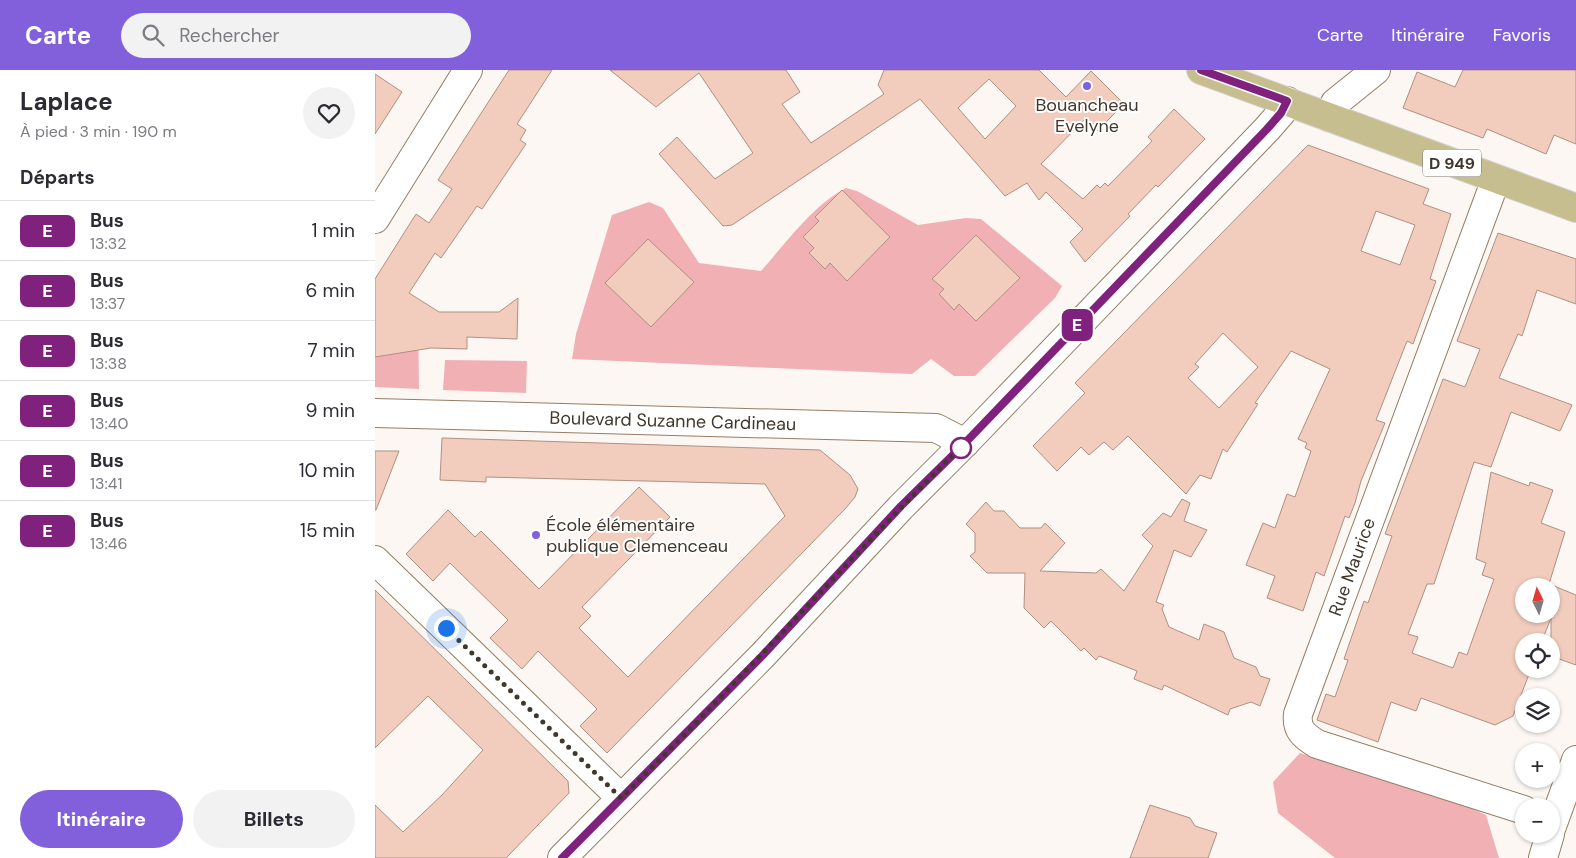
<!DOCTYPE html>
<html lang="fr">
<meta charset="utf-8">
<style>
:root{--surface:#fff;--page:#f2f2f3;--text:#2b2b33;--muted:#7c7c81;--line:#e1e1e2;--accent:#8260db}
body{margin:0;font-family:"DM Sans",sans-serif;background:var(--page);color:var(--text);height:100vh;display:flex;flex-direction:column;font-size:19px;white-space:nowrap}
*{box-sizing:border-box;margin:0}
p{font-size:16px;color:var(--muted)}
.icon{flex:none;width:28px;height:28px;fill:none;stroke:currentColor;stroke-width:2;stroke-linecap:round;stroke-linejoin:round}
.map{position:relative;flex:1;overflow:hidden}
.details{display:flex;flex-direction:column;background:var(--surface);width:375px}
.details>*{flex:none}
.badge{padding:0 10px;border-radius:8px;font-size:18px;line-height:32px}
.needle{width:32px;rotate:355deg}
.tools{position:absolute;left:1140px;top:508px;display:grid;gap:10px}
.tools a{display:grid;place-items:center;width:45px;height:45px;border-radius:50%;background:var(--surface);box-shadow:0 1px 4px #0004;font-size:25px}
.you{position:absolute;width:25px;height:25px;margin:-12px;border:4px solid #fff;border-radius:50%;background:#1a73e8;box-shadow:0 0 0 8px #1a73e833}
.map>.badge{position:absolute;translate:-50% -50%;box-shadow:0 0 0 2px #fff}
h2{padding:0 20px;font-size:19px;line-height:45px}
.round{display:grid;place-items:center;flex:none;width:52px;height:52px;border-radius:26px;background:var(--page)}
.overview{display:flex;align-items:center;justify-content:space-between;height:85px;padding:0 20px}
h1{font-size:24px;font-weight:700;line-height:38px}
.button{display:flex;gap:10px;margin-top:auto;padding:10px 20px}
.button a{flex:1;height:58px;border-radius:30px;background:var(--accent);color:#fff;font-size:20px;font-weight:700;line-height:58px;text-align:center}
.button a+a{background:var(--page);color:var(--text)}
ul{padding:0;list-style:none}
li{display:flex;align-items:center;gap:15px;height:60px;padding:0 20px;border-top:1px solid var(--line)}
li div{flex:1}
li b{display:block;font-size:19px}
li em{font-style:normal}
li .badge{min-width:55px;font-weight:700;text-align:center}
header{display:flex;align-items:center;gap:30px;box-sizing:border-box;height:70px;padding:0 25px;background:var(--accent);color:#fff}
header strong{font-size:24px}
nav{display:flex;gap:28px;margin-inline-start:auto;font-size:18px}
.search{width:350px;height:45px;background:var(--page);display:flex;align-items:center;gap:12px;box-sizing:border-box;padding:0 18px;border-radius:28px;color:var(--muted);font-size:19px}
main{display:flex;flex:1;min-height:0}
.map>svg:first-child{display:block}
</style>
<header>
<strong>Carte</strong>
<div class="search"><svg class="icon" aria-label="search" viewBox="0 0 24 24"><circle cx="10" cy="10" r="6"/><path d="M15 15l6 6"/></svg>Rechercher</div>
<nav><a>Carte</a><a>Itinéraire</a><a>Favoris</a></nav>
</header>
<main>
<section class="details">
<div class="overview"><div><h1>Laplace</h1><p>À pied · 3 min · 190 m</p></div><a class="round"><svg class="icon" aria-label="heart" viewBox="0 0 24 24"><path d="M12 20l-8-8c-3-5 5-10 8-4 3-6 11-1 8 4z"/></svg></a></div>
<h2>Départs</h2>
<ul>
<li><span class="badge" style="background:#80217e;color:#fff">E</span><div><b>Bus</b><p>13:32</p></div><em>1 min</em></li>
<li><span class="badge" style="background:#80217e;color:#fff">E</span><div><b>Bus</b><p>13:37</p></div><em>6 min</em></li>
<li><span class="badge" style="background:#80217e;color:#fff">E</span><div><b>Bus</b><p>13:38</p></div><em>7 min</em></li>
<li><span class="badge" style="background:#80217e;color:#fff">E</span><div><b>Bus</b><p>13:40</p></div><em>9 min</em></li>
<li><span class="badge" style="background:#80217e;color:#fff">E</span><div><b>Bus</b><p>13:41</p></div><em>10 min</em></li>
<li><span class="badge" style="background:#80217e;color:#fff">E</span><div><b>Bus</b><p>13:46</p></div><em>15 min</em></li>
</ul>
<div class="button"><a>Itinéraire</a><a>Billets</a></div>
</section>
<div class="map">
<svg width="1201" height="788" viewBox="0 0 1201 788">
<rect width="100%" height="100%" fill="#fcf7f2"/>
<path fill="#f1b1b4" d="M471 118 482 121 543 155 591 148 606 149 687 216 680 228 600 306H579L556 289 537 304 197 289 201 264 237 145 274 132 288 138 324 193 386 201C410 174 439 134 471 118Z
M0 214 43 242 44 319 0 317Z
M70 290 152 291 151 323 68 320Z
M925 683 1085 733 1111 745 1124 788H960L903 743 898 712Z"/>
<path fill="#f2cdbd" stroke="#b18f81" fill-rule="evenodd" d="M134 0H177L142 54 151 60 145 70 151 74 107 139 102 136 66 188 60 183 34 223 64 242H124L143 228 142 269 92 267V279L56 278 0 287V209L41 144 54 153 77 119 63 110Z
M235 0H411L425 22 407 34 436 73 509 24 503 15 509 0H664L691 27 716 1 749 34 722 61 710 49 666 94 708 129 722 115 725 118 730 113 733 116 777 71 773 67 799 39 830 69 783 117 781 115 753 144 755 146 710 192 695 172 708 159 671 122 664 130 652 113 630 126 545 29 357 155 348 156 284 84 302 67 340 109 378 83 324 3 281 37ZM614 9 641 36 610 69 583 38Z
M1088 0H1201V74L1179 65 1171 84 1112 59 1108 68 1028 38 1042 2 1080 17Z
M0 4 27 22 0 64Z
M933 75 1054 119 1048 134 1076 144 1055 209 1061 211 1038 274 1032 271 1001 350 1010 353 986 411 980 433 974 448 970 446 949 506 941 502 928 541 892 528 900 506 871 495 888 453 900 458 912 424 920 427 936 381 930 378 932 373 923 369 955 299 916 281 880 333 883 334 852 382 848 379 836 409 825 405 811 424 753 366 738 380 729 372 714 385 706 377 682 401 658 376 710 323 700 313ZM1001 141 1040 155 1025 195 986 181ZM848 263 883 297 844 338 813 308 824 297 820 294Z
M467 120 515 167 472 211 455 193 450 199 434 183 439 178 428 167 444 151 440 147Z
M1123 163 1201 189V234L1162 220 1147 266 1143 264 1124 308 1197 335 1185 361 1136 342 1116 397 1099 392 1059 514H1052L1033 564 1043 567 1037 583 1078 598 1084 582 1092 585 1119 509 1107 505 1111 493 1101 489 1116 402 1154 416 1155 412 1178 420 1166 453 1190 462 1174 514 1201 525V595L1176 586V548L1167 571H1149V599H1156L1138 646 1120 655 1046 628 1041 641 1016 632 1003 672 942 650 951 624 960 627 973 590 969 589 989 531 993 533 1017 466 1010 464 1068 309 1090 317 1105 279 1082 271ZM1149 516H1176V544H1149Z
M601 165 645 208 601 251 584 234 579 240 564 224 569 219 557 209Z
M273 169 319 212 276 257 230 213Z
M67 368 445 380 475 405 483 419 480 427 470 439 232 683 205 656 222 639 163 581 147 599 115 568 133 550 75 493 58 511 31 484 73 440 100 467 106 461 164 519 264 417 295 447 207 537 216 546 204 558 253 607 410 446 390 414 111 407V412L65 410Z
M0 381H24L1 440H0Z
M807 429 815 433 809 451 832 460 816 487 799 480 781 532 789 535 787 539 794 557 824 570 829 554 849 562 859 588 881 597 885 606 895 609 885 636 876 632 855 639 853 645 789 615 787 620 759 609 762 601 724 586 721 590 709 578 706 581 676 551 669 558 649 538 650 503H612L595 486 600 482V463L591 454 611 432 619 441H629L645 458H666L670 453 690 473 665 501 721 503 726 499 749 521 778 476 767 465 788 443 796 447Z
M0 520 193 711 194 723 131 788H0V735L28 762 67 725 108 680 53 626 0 678Z
M775 735 815 748 820 756 842 763 833 788H755Z"/>
<g fill="none" stroke-linecap="round" stroke-linejoin="round">
<g stroke="#947e64" stroke-width="30">
<g id="minor">
<path d="M954 47 960 33 1001 0"/>
<path d="M1121 109 923 644C921 660 929 666 942 674L1149 740"/>
<path d="M0 149 93 0"/>
<path id="s1" d="M0 343 561 358 590 373"/>
<path d="M0 490 246 728"/>
<path d="M1176 759 1201 690"/>
<path d="M187 788 388 585 526 437 590 373 892 59 906 43 912 31"/>
<path d="M1168 788 1175 764"/>
</g>
</g>
<g stroke="#d5d3d1" stroke-width="30">
<path id="major" d="M826 0 1201 138"/>
</g>
<use href="#minor" stroke="#fff" stroke-width="28"/>
<use href="#major" stroke="#c6be8e" stroke-width="28"/>
</g>
<g fill="none" stroke-linecap="round" stroke-linejoin="round">
<g stroke="#fff" stroke-width="11">
<path id="line" d="M187 788 388 585 526 436 590 373 892 59 906 43 912 31 826 0"/>
</g>
<use href="#line" stroke="#80217e" stroke-width="8"/>
<path stroke="#41382d" stroke-width="5" stroke-dasharray="0 9" d="M71 558 246 728C364 613 473 489 590 373L586 378"/>
</g>
<g fill="#8260db" stroke="#fff" stroke-width="2">
<circle cx="712" cy="16" r="5"/>
<circle cx="161" cy="465" r="5"/>
</g>
<circle fill="#fff" stroke="#80217e" stroke-width="2.5" cx="586" cy="378" r="10"/>
<g text-anchor="middle" dominant-baseline="central" stroke-width="4" stroke-linejoin="round" paint-order="stroke">
<rect fill="#fff" stroke="#7a746c" stroke-width="1" x="1048" y="79.5" width="58" height="27" rx="4"/>
<g font-size="16" font-weight="bold" fill="#41382d">
<text x="1077" y="93">D 949</text>
</g>
<g font-size="18" fill="#41382d" stroke="#fff">
<text x="712" y="35">Bouancheau<tspan x="712" dy="21">Evelyne</tspan></text>
<text x="171" y="455" text-anchor="start">École élémentaire<tspan x="171" dy="21">publique Clemenceau</tspan></text>
</g>
<g font-size="18" fill="#41382d" stroke="#fff">
<text stroke="none"><textPath href="#s1" startOffset="298">Boulevard Suzanne Cardineau</textPath></text>
<text transform="translate(977 497) rotate(-70)">Rue Maurice</text>
</g>
</g>
</svg>
<div class="tools">
<a><svg class="needle" viewBox="-14 -14 28 28"><path d="M0-13l5 13h-10z" fill="#e53935"/><path d="M0 13l5-13h-10z" fill="#7c7c81"/></svg></a>
<a><svg class="icon" aria-label="locate" viewBox="0 0 24 24"><circle cx="12" cy="12" r="6"/><path d="M12 2v4M12 18v4M2 12h4M18 12h4"/></svg></a>
<a><svg class="icon" aria-label="layers" viewBox="0 0 24 24"><path d="M12 4l9 5-9 5-9-5zM3 14l9 5 9-5"/></svg></a>
<a>+</a>
<a>−</a>
</div>
<div class="you" style="left:71px;top:558px"></div>
<b class="badge" style="left:702px;top:255px;background:#80217e;color:#fff">E</b>
</div>
</main>
